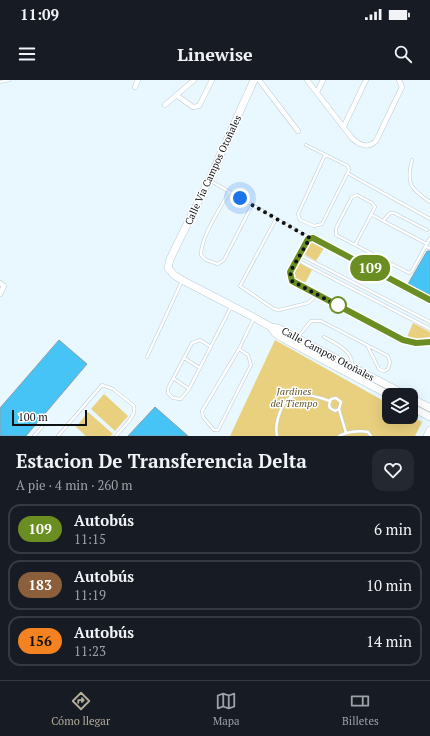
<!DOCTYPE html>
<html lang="es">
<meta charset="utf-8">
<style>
:root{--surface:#171b24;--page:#242831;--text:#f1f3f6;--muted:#9ea1a6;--line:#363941;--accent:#b4ae99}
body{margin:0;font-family:"PT Serif",serif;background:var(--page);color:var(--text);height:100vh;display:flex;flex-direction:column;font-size:15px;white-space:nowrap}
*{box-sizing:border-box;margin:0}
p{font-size:13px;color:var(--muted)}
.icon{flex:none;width:22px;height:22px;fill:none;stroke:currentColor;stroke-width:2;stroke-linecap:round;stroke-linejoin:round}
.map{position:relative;height:356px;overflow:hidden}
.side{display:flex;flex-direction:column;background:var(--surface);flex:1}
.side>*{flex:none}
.badge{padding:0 8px;border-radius:13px;font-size:14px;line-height:26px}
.controls{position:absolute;left:382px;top:308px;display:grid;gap:8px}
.controls a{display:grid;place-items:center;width:36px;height:36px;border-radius:8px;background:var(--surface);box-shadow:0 4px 16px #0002;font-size:20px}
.scale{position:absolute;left:12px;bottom:10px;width:75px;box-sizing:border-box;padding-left:4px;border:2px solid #0e1215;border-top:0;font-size:11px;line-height:14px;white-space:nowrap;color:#0e1215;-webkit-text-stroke:3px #fff;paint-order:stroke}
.you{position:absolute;width:20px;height:20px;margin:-10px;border:3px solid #fff;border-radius:50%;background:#1a73e8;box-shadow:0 0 0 6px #1a73e833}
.map>.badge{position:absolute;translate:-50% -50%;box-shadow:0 0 0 2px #fff}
.round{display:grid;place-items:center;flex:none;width:42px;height:42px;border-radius:12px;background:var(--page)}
.overview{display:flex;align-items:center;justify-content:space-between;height:68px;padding:0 16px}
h1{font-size:19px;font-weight:700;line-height:30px}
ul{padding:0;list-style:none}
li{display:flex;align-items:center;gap:12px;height:50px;margin:0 8px 6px;padding:0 8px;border:2px solid var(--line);border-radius:12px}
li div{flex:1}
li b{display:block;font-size:15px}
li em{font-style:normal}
li .badge{min-width:44px;font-weight:700;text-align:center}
.status{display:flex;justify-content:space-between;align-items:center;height:28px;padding:0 20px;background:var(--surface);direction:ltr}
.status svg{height:11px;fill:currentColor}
header{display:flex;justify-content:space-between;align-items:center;height:52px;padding:0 16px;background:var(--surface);font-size:18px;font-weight:700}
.menu{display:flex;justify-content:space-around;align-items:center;height:56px;border-top:1px solid var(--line);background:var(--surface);font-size:11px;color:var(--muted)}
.menu a{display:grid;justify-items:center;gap:2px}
.menu .active{color:var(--accent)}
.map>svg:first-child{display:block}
</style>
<div class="status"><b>11:09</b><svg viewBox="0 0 49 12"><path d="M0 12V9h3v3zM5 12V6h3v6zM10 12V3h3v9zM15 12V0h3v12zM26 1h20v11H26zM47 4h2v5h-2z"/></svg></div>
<header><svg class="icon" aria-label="menu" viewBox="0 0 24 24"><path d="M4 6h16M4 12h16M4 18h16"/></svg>Linewise<svg class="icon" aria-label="search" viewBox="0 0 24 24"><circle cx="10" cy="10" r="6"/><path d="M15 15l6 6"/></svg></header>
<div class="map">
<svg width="430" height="356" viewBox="0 0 430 356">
<rect width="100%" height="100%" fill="#e9f7ff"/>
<path fill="#e8d07e" d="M312 162 324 168 316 181 304 174Z
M299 183 312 190 305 203 294 198 293 191Z
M413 243 430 252V257L413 259 407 257Z
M275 260 389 324V337L411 336 422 342 415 356H230Z
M104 314 128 336 115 351 91 329Z
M88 332 113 354 110 356H86L76 347Z"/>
<path fill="#45c4f5" stroke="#909da4" d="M427 171H430V215L408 204Z
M59 260 87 284 26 356H0V328Z
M155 327 188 356H128Z"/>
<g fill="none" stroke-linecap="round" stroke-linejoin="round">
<g stroke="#bdcbd2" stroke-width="3.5">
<path id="lane" d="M0 2 9 0
M306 65 348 86 349 90 322 144 314 146 300 140 298 134 325 75
M412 80C406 104 410 108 430 122
M349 94 430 139
M209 100 310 158 430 220
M229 112C220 129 201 156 201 175L206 180 218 184 224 180 252 125
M372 135 427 164
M276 139 240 206 274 229 279 230 308 223 318 214
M383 141 390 133H394L427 150
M310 158 290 192 292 201 403 260 416 263 430 262
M355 165 375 127 372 123 357 115 352 117 336 148V155L409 193 412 191 430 158
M426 167 430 168
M300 175 430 242
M297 180 430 249
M298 257 311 241H321L388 276 390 282 388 289 384 291 379 289 368 267
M324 257C339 265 359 274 350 294
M211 267 200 260 192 263 168 308V313L173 318 181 319 189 309 231 227
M239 269 248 275 251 285 218 350H214L203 337 202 331 239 269 254 238
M147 277 182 201
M184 278 200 288
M173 298 189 309
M339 329 335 331 330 328 329 325 331 319 336 318 341 322 339 329 346 353
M34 356 42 347
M58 356 102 305 113 309 134 326C137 336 122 348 116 356
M277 356C275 347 277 340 280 332 289 307 310 314 330 321
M339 356C346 352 359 350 368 352L371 356"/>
</g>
<g stroke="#bdcbd2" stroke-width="5.5">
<path id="street" d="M259 0 298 51
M307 0 352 58C359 65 368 69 376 61L402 7 399 0
M135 7 138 0
M317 12 323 0
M176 15 193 27 199 26 212 0
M165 25 194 0
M344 46 366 0
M0 203 4 206 0 214"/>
</g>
<g stroke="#bdcbd2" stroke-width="8">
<path id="secondary" d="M254 0 209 100 170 179 168 188 174 195 182 200 255 238 271 247 275 253 284 259 389 315
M271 247 278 248 406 315
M411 318 430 328
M411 327 430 337"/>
</g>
<g stroke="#bdcbd2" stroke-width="8">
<path id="primary" d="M427 356 430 350"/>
</g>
<use href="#lane" stroke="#fff" stroke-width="2.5"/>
<use href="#street" stroke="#fff" stroke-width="4.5"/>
<use href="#secondary" stroke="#fff" stroke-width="7"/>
<use href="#primary" stroke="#fff" stroke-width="7"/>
</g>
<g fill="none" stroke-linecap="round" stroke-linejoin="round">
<g stroke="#fff" stroke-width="9">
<path id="line" d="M430 220 313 158 308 159 290 192 292 201 403 260 416 263 430 262"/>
</g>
<use href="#line" stroke="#6b8e23" stroke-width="6"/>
<path stroke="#0e1215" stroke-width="4" stroke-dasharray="0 7.2" d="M240 118 310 158 290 192 292 201 342 228 338 225"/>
</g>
<circle fill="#fff" stroke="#6b8e23" stroke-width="2" cx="338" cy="225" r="8"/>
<g text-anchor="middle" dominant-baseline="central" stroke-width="3" stroke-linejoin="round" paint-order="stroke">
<g font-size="10" fill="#0e1215" stroke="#fff">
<text transform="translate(213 90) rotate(-65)">Calle Vía Campos Otoñales</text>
<text transform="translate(328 274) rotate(28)">Calle Campos Otoñales</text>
</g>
<g font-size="10" font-style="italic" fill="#63562a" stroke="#fff">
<text x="294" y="311">Jardines<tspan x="294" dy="12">del Tiempo</tspan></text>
</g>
</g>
</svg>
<div class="controls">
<a><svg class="icon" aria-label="layers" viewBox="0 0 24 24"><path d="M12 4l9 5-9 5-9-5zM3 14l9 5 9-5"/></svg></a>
</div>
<div class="scale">100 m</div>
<div class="you" style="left:240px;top:118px"></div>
<b class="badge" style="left:370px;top:188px;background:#6b8e23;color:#fff">109</b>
</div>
<section class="side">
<div class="overview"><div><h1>Estacion De Transferencia Delta</h1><p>A pie · 4 min · 260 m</p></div><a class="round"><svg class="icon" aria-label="heart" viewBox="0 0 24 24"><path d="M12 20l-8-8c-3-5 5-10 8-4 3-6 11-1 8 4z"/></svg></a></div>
<ul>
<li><span class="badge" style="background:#6b8e23;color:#fff">109</span><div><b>Autobús</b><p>11:15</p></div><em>6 min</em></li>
<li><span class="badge" style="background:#8b5e3c;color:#fff">183</span><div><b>Autobús</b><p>11:19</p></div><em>10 min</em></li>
<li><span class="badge" style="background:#f58220;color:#111">156</span><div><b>Autobús</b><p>11:23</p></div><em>14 min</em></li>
</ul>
</section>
<nav class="menu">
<a class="active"><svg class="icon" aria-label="directions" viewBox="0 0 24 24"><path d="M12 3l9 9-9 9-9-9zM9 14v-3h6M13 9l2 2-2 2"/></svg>Cómo llegar</a>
<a><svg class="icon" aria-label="map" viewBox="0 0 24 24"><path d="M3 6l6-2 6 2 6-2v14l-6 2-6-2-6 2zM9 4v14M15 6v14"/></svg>Mapa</a>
<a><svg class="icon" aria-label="tickets" viewBox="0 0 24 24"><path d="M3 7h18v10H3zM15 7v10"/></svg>Billetes</a>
</nav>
